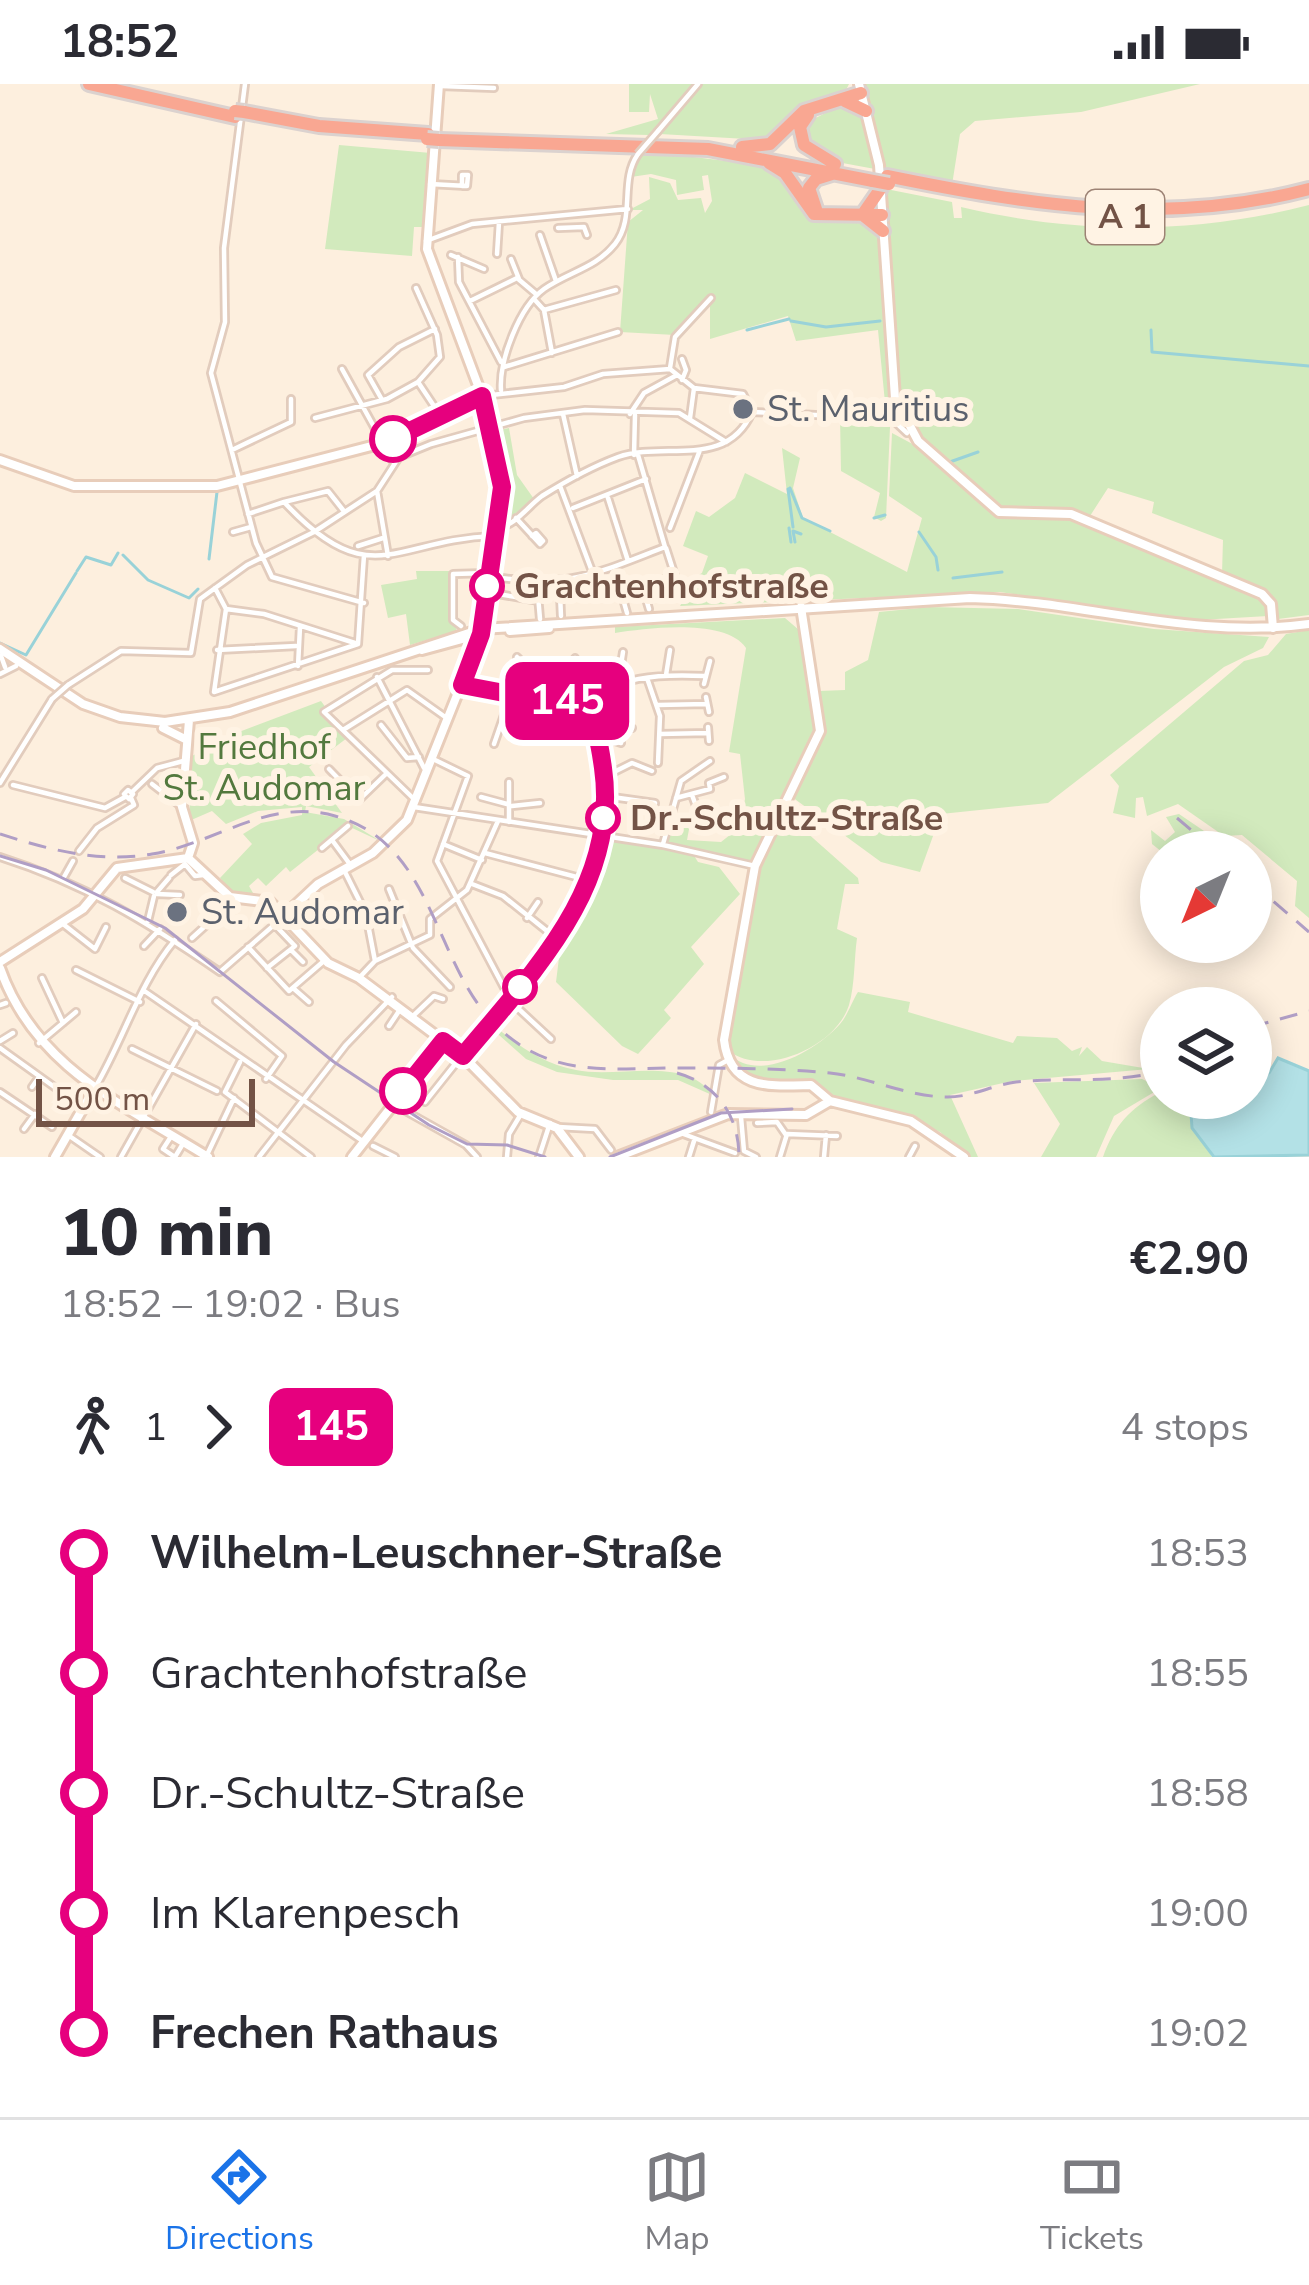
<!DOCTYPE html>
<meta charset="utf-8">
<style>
:root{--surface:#fff;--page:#f7f7f7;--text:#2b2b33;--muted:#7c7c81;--line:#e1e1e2;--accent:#1a73e8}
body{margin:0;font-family:"Nunito Sans",sans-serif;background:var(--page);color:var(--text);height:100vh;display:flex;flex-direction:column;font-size:45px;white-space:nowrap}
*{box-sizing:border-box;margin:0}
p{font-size:39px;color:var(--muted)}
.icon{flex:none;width:66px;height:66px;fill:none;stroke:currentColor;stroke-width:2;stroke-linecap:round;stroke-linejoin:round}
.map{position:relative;height:1073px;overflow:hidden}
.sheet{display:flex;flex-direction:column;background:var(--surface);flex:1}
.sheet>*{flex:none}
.badge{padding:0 24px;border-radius:18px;font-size:42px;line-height:78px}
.needle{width:78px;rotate:223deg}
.tools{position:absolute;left:1140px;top:747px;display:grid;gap:24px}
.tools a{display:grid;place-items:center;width:132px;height:132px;border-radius:50%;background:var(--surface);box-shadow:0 6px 30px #0003;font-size:60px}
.scale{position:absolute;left:36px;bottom:30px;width:219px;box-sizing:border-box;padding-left:12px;border:6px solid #735346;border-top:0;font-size:33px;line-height:42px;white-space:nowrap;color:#735346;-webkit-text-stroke:9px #fff3e4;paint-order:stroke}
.map>.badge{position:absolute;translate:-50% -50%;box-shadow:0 0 0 6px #fff}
.legs{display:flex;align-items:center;gap:18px;height:132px;padding:0 60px;font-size:39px}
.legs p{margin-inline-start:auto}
.headline{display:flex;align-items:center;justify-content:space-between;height:204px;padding:0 60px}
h1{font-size:66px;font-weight:800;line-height:90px}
ul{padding:0 60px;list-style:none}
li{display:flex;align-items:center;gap:42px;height:120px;font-size:45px}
li i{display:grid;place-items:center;width:18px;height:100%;margin:0 15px;background:currentColor}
li i::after{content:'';width:30px;height:30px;margin:-15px;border:9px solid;border-radius:50%;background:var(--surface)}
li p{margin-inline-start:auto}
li:first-child i{background:linear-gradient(#0000 50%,currentColor 0)}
li:last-child i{background:linear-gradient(currentColor 50%,#0000 0)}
.status{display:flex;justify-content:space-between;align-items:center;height:84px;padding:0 60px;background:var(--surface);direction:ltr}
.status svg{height:33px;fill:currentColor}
.tabs{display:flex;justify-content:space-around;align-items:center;height:168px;border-top:3px solid var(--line);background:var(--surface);font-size:33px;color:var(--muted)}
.tabs a{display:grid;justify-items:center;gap:6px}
.tabs .selected{color:var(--accent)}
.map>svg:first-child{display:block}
</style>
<div class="status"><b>18:52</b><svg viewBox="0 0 49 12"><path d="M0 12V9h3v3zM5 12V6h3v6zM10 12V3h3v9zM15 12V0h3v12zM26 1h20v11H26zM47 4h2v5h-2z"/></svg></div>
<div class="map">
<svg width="1309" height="1073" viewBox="0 0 1309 1073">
<rect width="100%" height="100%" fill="#fdefde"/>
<path fill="#d2eabd" d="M629 0H696L649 51 606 50 658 35 650 10 649 28H629Z
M699 0H849L844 10 766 56 660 50Z
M863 0H1200L1081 28 975 37 960 50 952 101 884 87Z
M843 20 862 29 875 85 837 78 807 62 806 39Z
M339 61 431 69 423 143H414L412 172 325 165Z
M646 67 774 83 814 134 865 137 879 150 893 330 886 329 878 246 796 257 788 232 710 255V212L675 251 620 248 628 138 643 126H629L650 115 649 93 670 99 678 116 701 114 705 129 712 117 708 91 702 92 704 106 677 111 676 96 651 90 631 93 635 76Z
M886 105 952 118 954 134H962L961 123C1076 150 1194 151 1309 121V531L1278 535 1269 511 1222 489 1223 456 1152 429 1154 418 1108 404 1090 432 1062 423 1008 428 919 353 895 305Z
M847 332 846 341 890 343 886 434 881 437 874 433 880 409 841 387 840 333Z
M509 344 517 391 534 415 501 441 505 384 495 347Z
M892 349 920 364 999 431H1060L1262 514 1268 532 1182 537 1000 508 680 522 687 510 684 499 702 489 708 472 683 462 696 427 709 433 735 414 745 389 787 410 782 364 800 374 793 404 803 434 907 488 922 434 889 412Z
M416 487H452V535L457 547 410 561 406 530 388 534 381 501 417 495Z
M929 523 1018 525 1154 545 1269 553 1263 564 1224 583 1048 719 941 730 920 788 881 778 792 713 822 651 819 607 845 606V588L868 576 879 528Z
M785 534 799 546 816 640 754 773 749 778 667 760 673 733 690 740 687 756 721 758 740 743 745 715 740 670 729 668 746 564C726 534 647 544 615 549V543Z
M1309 546V834L1295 822 1297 797 1242 751 1224 752 1178 720 1147 732 1143 713 1136 714 1135 734 1113 729 1119 702 1110 691 1244 577 1268 571 1286 550Z
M321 617 326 624 321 629 347 654 309 683 342 729 306 722 305 728 344 735 382 758 348 742 290 788 286 783 266 802 258 794 249 802 253 809 235 812 220 794 252 760 243 750 261 739 302 731V723L258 727 226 740 212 727 189 737 192 672 231 651Z
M1179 730 1232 766 1231 768H1162L1152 760 1151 746 1165 757 1175 748 1166 733Z
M787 731 858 794 859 800H845L837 845 857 854C854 875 855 901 849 921 836 963 764 994 729 967 723 909 753 777 787 731Z
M603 755 693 770 698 778 719 783 740 810 691 863 704 880 664 926 671 934 638 970 622 962 556 898 559 874 552 868 585 818Z
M858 908 910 918 908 928 1013 959 1017 952 1057 954 1072 967 1082 963 1079 972 1087 963 1102 977 1149 985 1012 997 950 1011 978 1073H969L940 1048 904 1031 836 1014 811 998 771 1000 738 986 729 970C759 1000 817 966 840 940 848 931 852 917 858 908Z
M493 941C519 962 543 980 576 986 617 995 686 971 712 1011L678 996H613L557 988 526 975 491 944Z
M1142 995 1161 1004 1114 1032 1096 1073H1041L1060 1040 1034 999Z
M1159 1009 1189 1031 1212 1073H1103C1114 1042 1130 1024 1159 1009Z"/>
<path fill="#b3e1e6" stroke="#99d2d8" stroke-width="3" d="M1278 974 1309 987V1071L1214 1073 1192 1044 1190 1014H1251V992L1269 989Z"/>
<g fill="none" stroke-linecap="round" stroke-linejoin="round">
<path stroke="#99d2d8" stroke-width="3" d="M791 237 826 243 880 237
M747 246 789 235
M1151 246 1152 268 1309 282
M947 379 978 368
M790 404 802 434 830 447
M788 405 793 443
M874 434 885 431
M789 444 791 458
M919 448 936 473 938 486
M795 458 793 447 801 450
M123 471 148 496 189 514 198 505
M209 475 217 408
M77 487 86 473 111 481 118 469
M953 494 1002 488
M0 559 26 571 76 489"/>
<g stroke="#e2ccbd" stroke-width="10">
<path id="street" d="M245 0 224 164 225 238 211 289 256 459 272 493 364 519
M441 2 494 4
M658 47 698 0
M430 100 467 102 468 91H462V102
M558 144 584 143 587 151
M540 151 556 197
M426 157 472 140 628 125
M497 170 499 138
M451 171 484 185
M458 173 459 198 501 278
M511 175 519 195
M416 204 437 251 440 273 418 298 438 328
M534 215 544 226 552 269
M470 217 517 194 536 210
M544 226 616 206
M682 275 686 286 682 296
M504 283 618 248
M670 284 675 253 711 214
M342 285 394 379
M670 285 694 304 743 310 752 328
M501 306C499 277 519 223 544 205 568 188 596 184 615 160 636 133 619 97 638 70
M482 312 564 303 603 290 670 285
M381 314 368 291 399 263 435 245
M752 328 902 335
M563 330 577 392
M630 330 644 309 677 291
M315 334 387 315 418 298
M690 334 694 304
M891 334 907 349
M232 366 291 338V315
M634 371 635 331
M560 402 602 514 675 492 666 464
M377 407 388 472
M608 414 628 477
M284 418 328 407 343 426
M573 424 646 395
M248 430 284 418C370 511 395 455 494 452
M516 434 540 460 543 457 536 449 532 452
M497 444C515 442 527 423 542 412 566 397 591 383 618 373 664 357 727 386 752 328
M670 444 700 366
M233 448 251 443
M358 462 383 454
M488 492C568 505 592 491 665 463L638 371
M537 500 540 535
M642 501 649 525
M215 504 226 525 214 608 358 560 364 471
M486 508 539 517
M621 508 627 529
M560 510 561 532
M226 525 264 530 358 560
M461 542 453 536V490L488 489
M217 566 296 562
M1 572 5 583
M517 573 524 580 520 610
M298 582 300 543
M0 590 16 582
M666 591 670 566
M377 593 424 684
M647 594 660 632 658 679
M704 600 710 577
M68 601 121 567 191 569 200 515 247 481 314 448 377 407 399 373 431 360 524 334 585 326 679 329 726 358
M618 601 623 568
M706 613 709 628
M567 617 575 574
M658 621 707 620
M583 624C611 591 663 590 704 592
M381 641 407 674 419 673
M708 643 709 657
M594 644 608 637 632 644
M343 646 407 606 448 635
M660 650 708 649
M597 651 621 659
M494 660 512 608
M433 675 468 692 437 777 510 915
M329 685 359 716 387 689
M604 693 632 679 652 687
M0 699 52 615
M152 700 182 723
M13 701 105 724 125 713
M128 706 133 710 129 715 124 710Z
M132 708 157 684 187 676
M692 711 699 730 734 741
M605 712 655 719 652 735
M481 713 507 720
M676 714 710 705 709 699 724 693
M416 717 324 628 392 586H428
M512 722 540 719
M414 723 663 761 755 782
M509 738V698
M332 756 349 779
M443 760 482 776
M663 760 681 697 710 677
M322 764 348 742
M79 767 97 744 134 721 131 714
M485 769 588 796
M0 773C85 800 147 838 220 888L282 834
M345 788 366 830 375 877
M171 791 185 780 195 792 203 791
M64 793 73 777
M125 794 153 808
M472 800 503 812 557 855
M389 805 413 864 450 903
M157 808 169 794
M157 810 180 811
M527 834 538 818
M148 837 154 812
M63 840 95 865 106 843
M192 854 235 815
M144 862 160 845
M248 863 289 907 325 876
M291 866 303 878
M267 884 295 862 274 840
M76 886 140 918
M42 894 63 939
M359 894 375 877 430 851V835L467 806 498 737
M293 904 309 918
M143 906 364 1058
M509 916 551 955
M216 917 282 972 266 995
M0 921 6 919
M412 933 434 912 443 915
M389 942 399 927
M0 957 13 949
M39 959 76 928
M0 964 60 1007
M132 965 217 1007
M240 978 225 1008 311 1073
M96 1002C124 954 140 898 175 856
M32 1003 39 993
M0 1008 52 1043
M425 1018 570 836C602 783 627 677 583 624L462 601
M393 1020 466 1061 477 1073
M711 1028 719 981 728 976
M741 1033 744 1067 756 1073
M757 1039 777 1038 786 1051
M558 1043 595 1045 611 1066
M24 1045 35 1030
M678 1048 735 1069
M68 1051 100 1073
M172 1051 163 1065 175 1073 184 1058
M373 1062 395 1073
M121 1073 196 940
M206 1073 234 1014
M259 1073 346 961 392 913
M507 1073 509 1050 521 1030
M539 1073 550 1039
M689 1073 694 1057
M780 1073 787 1050 837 1052
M824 1073 826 1051
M909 1073 915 1062"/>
</g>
<g stroke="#e8cdba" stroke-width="14">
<path id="secondary" d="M859 0 879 81 895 314 918 357 999 428 1071 430 1262 510 1271 520 1273 544
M0 376 74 402H217L383 359 482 312
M801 523 820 647 755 782 724 956C730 1007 771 1002 811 1001L830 1017
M510 547 549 544
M0 565 83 620 120 633 165 638 230 628 481 545 970 514C1085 517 1192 556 1309 540
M422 566 466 554
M163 644 185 655
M188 774 193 759 182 723 189 636
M286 830 318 800 373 769 407 736 481 551 501 390 482 312 427 165 439 0
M0 878 83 825 117 784 188 774 230 813 270 818 328 879 359 894 462 971 518 1028 557 1044 579 1073
M0 884C35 984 123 1020 208 1073
M830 1017 911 1037 964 1073
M55 1073 95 1003
M352 1073 443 957
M617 1073 728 1030 806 1031 830 1017"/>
</g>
<g stroke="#dbd2cf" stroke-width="18">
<path id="highway" d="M89 0 235 33
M845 17 866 27
M244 28 319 42 428 50
M808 31 800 43 804 61 835 80
M439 56 708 65 873 97
M742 63 770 60 804 27 861 9
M769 79 785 89 814 130 882 131
M887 92C1029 121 1165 143 1309 105
M816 125 809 104 816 95 832 90
M865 127 881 104
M864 132 883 147"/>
</g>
<use href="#street" stroke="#fff" stroke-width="4.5"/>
<use href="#secondary" stroke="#fff" stroke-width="8"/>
<use href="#highway" stroke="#f9a792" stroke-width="12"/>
<path stroke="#b09ec5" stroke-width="3" d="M0 772 46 786 165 844 334 978 429 1041 467 1060 507 1061 545 1073
M610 1073 721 1029 792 1025"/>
<path stroke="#b09ec5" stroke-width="3" stroke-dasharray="18 12" stroke-linecap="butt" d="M1177 734 1217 768
M0 750C50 766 99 779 152 770 215 760 268 713 335 732 438 760 432 887 503 948 556 994 611 984 675 984 725 984 780 984 830 989 868 993 906 1012 945 1013 970 1014 992 1001 1016 998 1064 993 1114 1000 1161 987
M1251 798 1309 848
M1251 943 1309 927
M677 989C717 1000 739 1032 739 1073"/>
<g stroke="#e2ccbd" stroke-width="10" stroke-linecap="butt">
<path id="street-bridge" d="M638 70 658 47
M52 615 68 601"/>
</g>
<g stroke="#dbd2cf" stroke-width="18" stroke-linecap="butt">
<path id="highway-bridge" d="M235 27 244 28
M427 55 439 56
M873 97 889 100"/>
</g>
<use href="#street-bridge" stroke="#fff" stroke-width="4.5"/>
<use href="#highway-bridge" stroke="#f9a792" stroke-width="12"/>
</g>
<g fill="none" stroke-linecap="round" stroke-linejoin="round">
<g stroke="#fff" stroke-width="27">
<path id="line-1" d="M393 355 482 312 502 403 481 550 462 601 583 624C597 640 600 663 603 684 620 802 532 889 463 972L443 957 403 1007"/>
</g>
<use href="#line-1" stroke="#e6007e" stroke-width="18"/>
</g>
<g fill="#6b7280" stroke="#fff3e4" stroke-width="4.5">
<circle cx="743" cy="325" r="12"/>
<circle cx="177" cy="828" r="12"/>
</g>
<g fill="#fff" stroke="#e6007e" stroke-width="6">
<circle cx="393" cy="355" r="21"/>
<circle cx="487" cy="502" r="15"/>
<circle cx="603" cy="734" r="15"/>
<circle cx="520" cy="903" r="15"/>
<circle cx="403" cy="1007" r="21"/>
</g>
<g text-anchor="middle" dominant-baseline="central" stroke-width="12" stroke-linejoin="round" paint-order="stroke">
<rect fill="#fff3e4" stroke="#9d8375" stroke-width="3" x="1086" y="106" width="78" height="54" rx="9"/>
<g font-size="33" font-weight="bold" fill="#735346">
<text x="1125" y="133">A 1</text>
</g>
<g font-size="36" fill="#5b616d" stroke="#fff3e4" text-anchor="start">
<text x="767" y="325">St. Mauritius</text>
<text x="201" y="828">St. Audomar</text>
</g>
<g font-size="36" font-weight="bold" fill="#735346" stroke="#fff3e4" text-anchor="start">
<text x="514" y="502">Grachtenhofstraße</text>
<text x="630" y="734">Dr.-Schultz-Straße</text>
</g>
<g font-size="36" fill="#53793e" stroke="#fff3e4">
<text x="264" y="663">Friedhof<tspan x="264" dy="41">St. Audomar</tspan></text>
</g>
</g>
</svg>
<div class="tools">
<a><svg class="needle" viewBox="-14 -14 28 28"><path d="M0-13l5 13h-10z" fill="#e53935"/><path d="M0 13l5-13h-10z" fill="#7c7c81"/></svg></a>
<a><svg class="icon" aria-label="layers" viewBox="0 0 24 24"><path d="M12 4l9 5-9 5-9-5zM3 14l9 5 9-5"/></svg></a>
</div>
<div class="scale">500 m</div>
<b class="badge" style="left:567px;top:617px;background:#e6007e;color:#fff">145</b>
</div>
<section class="sheet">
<div class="headline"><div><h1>10 min</h1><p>18:52 – 19:02 · Bus</p></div><b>€2.90</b></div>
<div class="legs"><svg class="icon" aria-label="walk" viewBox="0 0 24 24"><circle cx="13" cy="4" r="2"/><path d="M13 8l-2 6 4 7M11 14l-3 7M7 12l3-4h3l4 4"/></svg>1<svg class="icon" aria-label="forward" viewBox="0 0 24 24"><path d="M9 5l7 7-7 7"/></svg><b class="badge" style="background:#e6007e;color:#fff">145</b><p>4 stops</p></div>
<ul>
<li><i style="color:#e6007e"></i><b>Wilhelm-Leuschner-Straße</b><p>18:53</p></li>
<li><i style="color:#e6007e"></i><span>Grachtenhofstraße</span><p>18:55</p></li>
<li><i style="color:#e6007e"></i><span>Dr.-Schultz-Straße</span><p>18:58</p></li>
<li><i style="color:#e6007e"></i><span>Im Klarenpesch</span><p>19:00</p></li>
<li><i style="color:#e6007e"></i><b>Frechen Rathaus</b><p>19:02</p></li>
</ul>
</section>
<nav class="tabs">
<a class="selected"><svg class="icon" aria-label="directions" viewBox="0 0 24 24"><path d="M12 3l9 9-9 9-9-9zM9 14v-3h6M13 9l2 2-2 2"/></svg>Directions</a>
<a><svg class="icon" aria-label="map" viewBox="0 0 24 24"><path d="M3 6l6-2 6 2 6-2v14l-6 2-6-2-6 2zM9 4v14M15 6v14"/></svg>Map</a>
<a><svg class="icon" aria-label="tickets" viewBox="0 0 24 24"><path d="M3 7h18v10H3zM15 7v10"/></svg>Tickets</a>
</nav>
